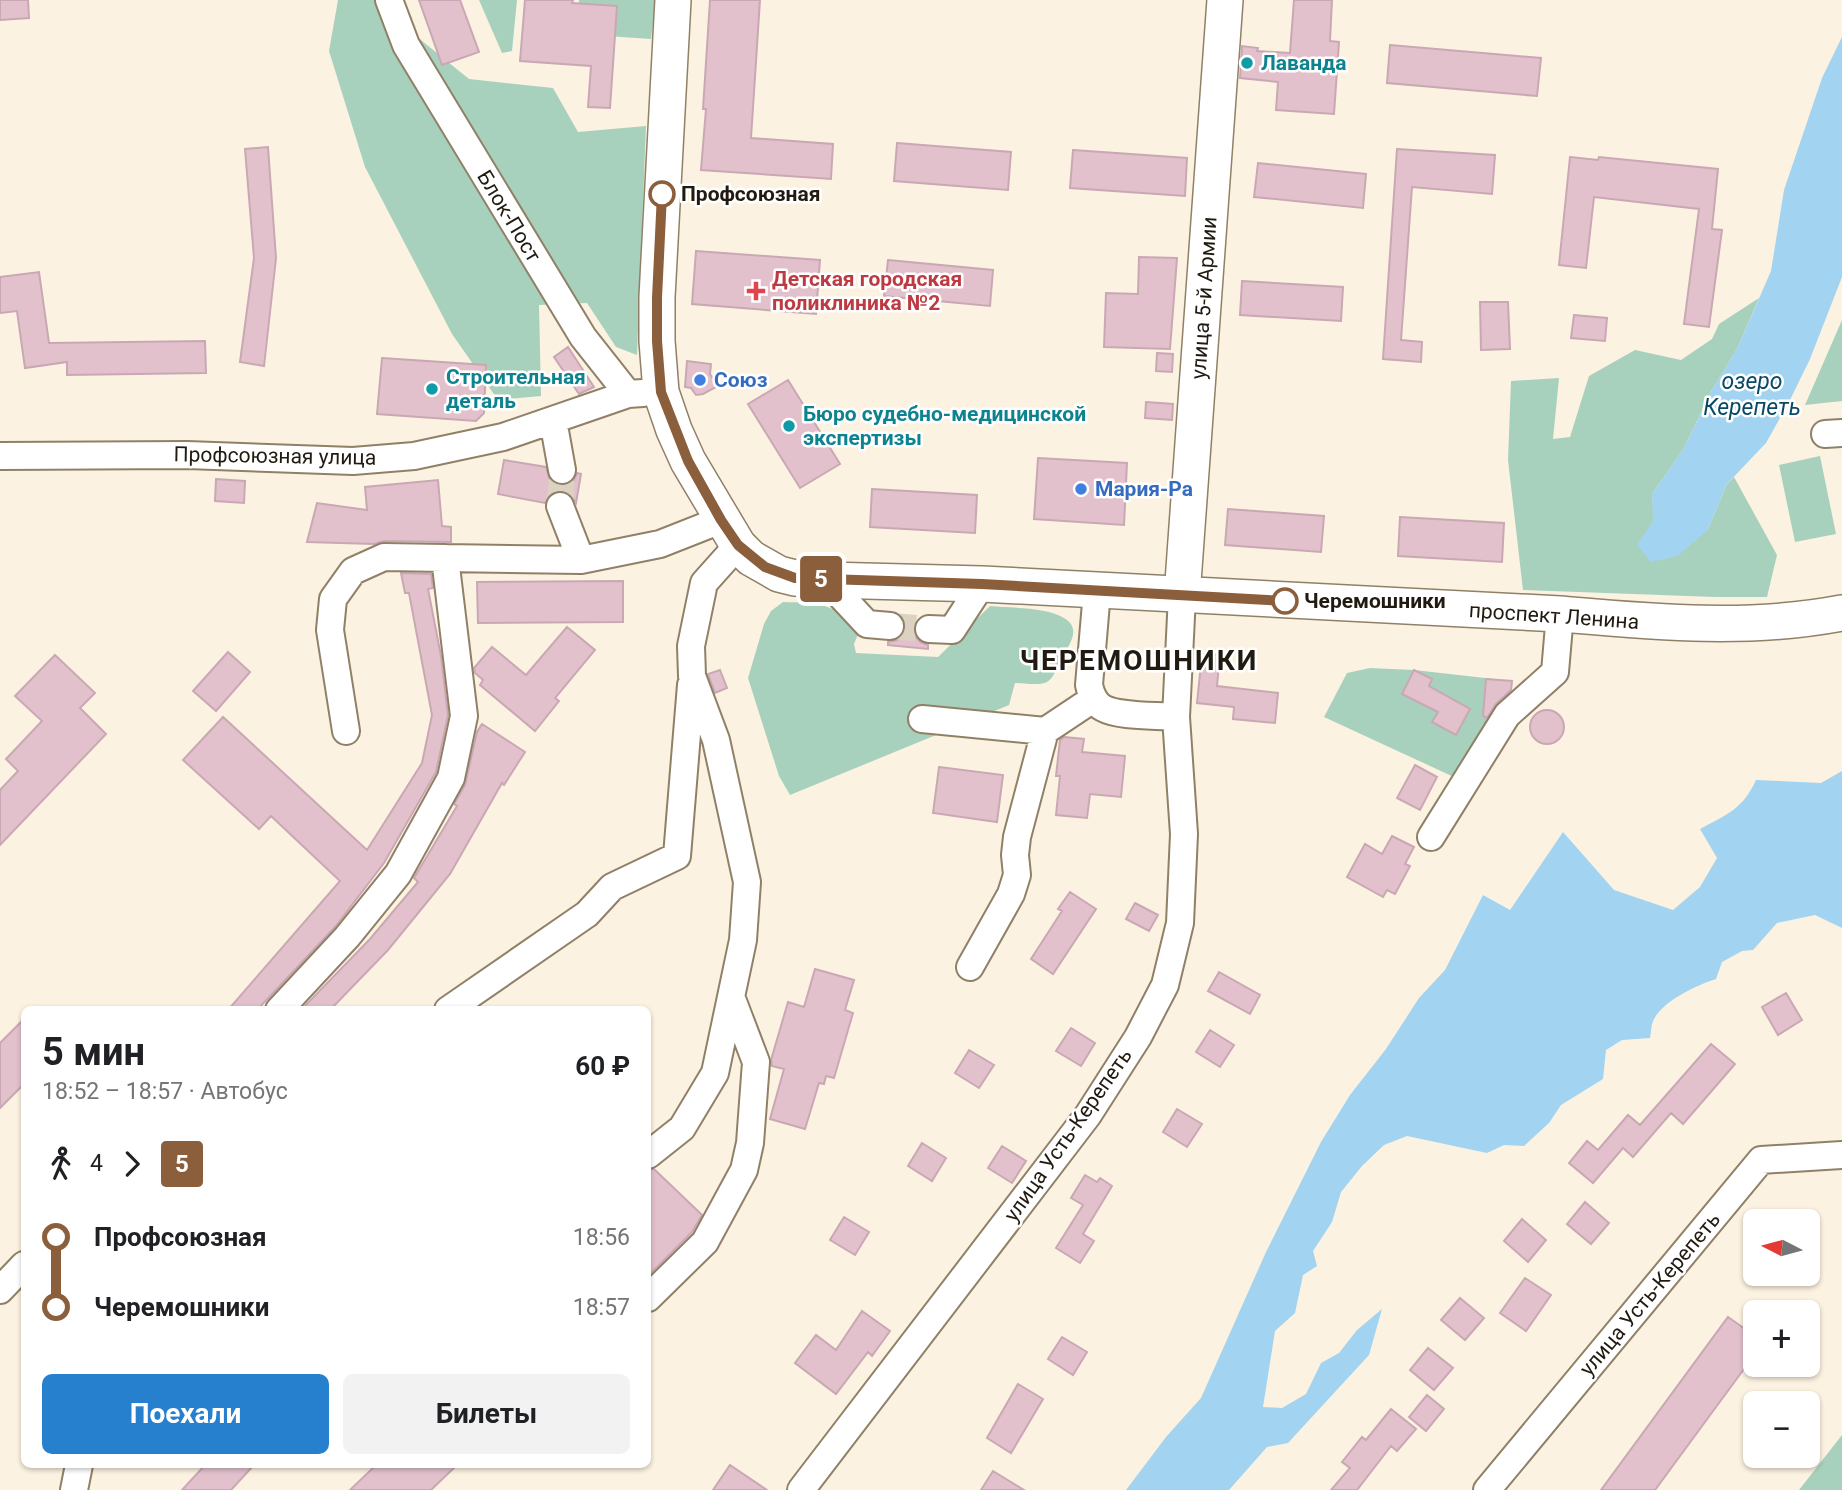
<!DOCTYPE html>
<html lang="ru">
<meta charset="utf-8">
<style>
:root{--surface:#fff;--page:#f2f2f2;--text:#202124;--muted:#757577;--accent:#2680ce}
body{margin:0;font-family:Roboto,sans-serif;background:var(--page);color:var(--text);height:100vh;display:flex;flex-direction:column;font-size:26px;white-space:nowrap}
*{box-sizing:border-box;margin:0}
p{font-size:23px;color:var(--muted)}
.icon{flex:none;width:38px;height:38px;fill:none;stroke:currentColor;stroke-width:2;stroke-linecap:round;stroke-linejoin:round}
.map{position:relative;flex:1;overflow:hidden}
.drawer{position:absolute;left:21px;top:1006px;width:630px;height:462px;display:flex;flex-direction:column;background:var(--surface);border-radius:10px;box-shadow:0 2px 5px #0004}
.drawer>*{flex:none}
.badge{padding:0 14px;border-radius:5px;font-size:24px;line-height:46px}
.needle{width:46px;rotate:276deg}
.controls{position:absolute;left:1743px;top:1209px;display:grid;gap:14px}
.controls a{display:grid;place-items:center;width:77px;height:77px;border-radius:10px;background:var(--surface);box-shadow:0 2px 5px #0004;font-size:35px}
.map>.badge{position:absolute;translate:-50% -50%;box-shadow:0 0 0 4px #fff}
.legs{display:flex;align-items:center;gap:10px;height:77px;padding:0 21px;font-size:23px}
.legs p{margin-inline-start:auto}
.headline{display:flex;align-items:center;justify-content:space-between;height:119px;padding:0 21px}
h1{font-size:38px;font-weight:700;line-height:52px}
.button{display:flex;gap:14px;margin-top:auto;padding:14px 21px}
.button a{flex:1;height:80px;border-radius:10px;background:var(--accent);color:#fff;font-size:28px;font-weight:700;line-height:80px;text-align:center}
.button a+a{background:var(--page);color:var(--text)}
ul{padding:0 21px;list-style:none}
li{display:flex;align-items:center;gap:24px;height:70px;font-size:26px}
li i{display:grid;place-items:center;width:10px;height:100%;margin:0 9px;background:currentColor}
li i::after{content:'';width:18px;height:18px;margin:-9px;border:5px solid;border-radius:50%;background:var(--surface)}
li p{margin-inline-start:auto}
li:first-child i{background:linear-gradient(#0000 50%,currentColor 0)}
li:last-child i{background:linear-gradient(currentColor 50%,#0000 0)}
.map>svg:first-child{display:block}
</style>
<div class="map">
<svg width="1842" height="1490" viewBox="0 0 1842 1490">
<rect width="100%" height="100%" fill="#fcf2e1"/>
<path fill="#a7d1bc" d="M338 0H397L411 32 469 79 553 88 578 132 646 126 637 355 616 347 587 303 539 305 541 396 498 400 452 334 365 167 329 51Z
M479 0H517L512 51 502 53Z
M579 0H656L651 39 577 34Z
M1759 298 1737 349 1712 390 1683 450 1652 494 1654 521 1707 531 1727 484 1734 477 1777 555 1767 597H1715L1523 590 1508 460 1511 381 1559 378 1553 439 1570 437 1589 376 1635 350 1681 360 1712 339 1719 324Z
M1842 320V401L1805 405Z
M1820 456 1836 534 1795 542 1779 465Z
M783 602C816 603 837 602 859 632L854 644 856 653 938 657 990 606C1010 608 1048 607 1064 618 1083 629 1068 646 1061 659 1056 667 1055 677 1047 682 1039 686 1024 683 1015 683L1009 705 790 795 779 776 748 678 764 624 771 611Z
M1370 668 1414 670 1512 681 1510 703 1456 778 1324 717 1347 673Z
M1842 1435V1490H1799Z"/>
<path fill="#a2d3f0" d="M1842 37V277L1810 359 1789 402 1766 443 1727 484 1707 531 1677 556 1651 562 1637 545 1653 521 1652 494 1683 450 1712 390 1737 349 1771 271 1784 190 1822 78Z
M1842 771V928L1815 915 1777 923 1753 950 1742 951 1722 962 1716 979C1697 985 1662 1001 1653 1021 1651 1026 1651 1033 1650 1038L1622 1040 1606 1050 1603 1079 1561 1105 1549 1123 1524 1146 1504 1145 1487 1153 1407 1136 1384 1145 1362 1166 1341 1192 1332 1222 1313 1251 1317 1266 1303 1275 1295 1313 1275 1331 1263 1407 1282 1408 1306 1394 1321 1363 1339 1353 1357 1330 1382 1309 1369 1355 1288 1443 1267 1447 1229 1490H1126L1166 1437 1201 1398 1266 1252 1321 1142 1350 1095 1386 1049 1419 998 1445 970 1483 895 1510 910 1563 832 1614 890 1673 910 1700 887 1717 858 1700 829C1726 815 1743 809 1756 780L1821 783Z"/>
<path fill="#e2c1cd" stroke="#c9a8b4" stroke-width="2" d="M0 0H28L29 18 0 20Z
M419 0H460L479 52 442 65Z
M525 0H573L572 3 617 6 610 108 588 107 591 66 520 61Z
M710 0H760L751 138 833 144 831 179 701 170 706 109H703Z
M1294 0H1332L1330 41 1339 42 1334 114 1276 110 1278 82 1240 78 1242 46 1258 48 1257 51 1290 53Z
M1390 45 1541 58 1537 96 1387 83Z
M897 143 1011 152 1008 190 894 181Z
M268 147 276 258 264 366 240 362 254 258 245 149Z
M1397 149 1495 155 1492 194 1412 187 1401 340 1422 342 1421 362 1383 359Z
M1073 150 1187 158 1185 196 1070 188Z
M1570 157 1598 160 1599 157 1718 169 1712 229 1722 230 1709 327 1684 324 1699 209 1594 197 1586 268 1559 265Z
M1258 163 1366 174 1363 208 1254 197Z
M696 251 820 260 816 314 692 304Z
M1139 257 1177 258 1170 349 1104 347 1106 293 1138 294Z
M888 260 993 270 990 306 884 296Z
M39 272 49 343 205 341 206 373 67 375V362L25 368 17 311 0 313V277Z
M1242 281 1343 287 1341 321 1240 315Z
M1480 302H1508L1510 349 1481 350Z
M1574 315 1607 318 1605 341 1571 338Z
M568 347 594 387 579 394 554 357Z
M1157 353 1173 354 1172 372 1156 371Z
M382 358 486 365 484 413 476 421 377 414Z
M687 361 711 364 710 374 718 386 703 394 696 395 691 388 685 387Z
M788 380 840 464 800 488 748 404Z
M1146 402 1173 404 1172 420 1145 418Z
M1038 458 1127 463 1124 525 1034 519Z
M504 460 546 467 550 480 557 485H565L573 482 577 473 581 474 576 503 570 494 562 490 554 492 545 503 498 494Z
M216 479 245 481 244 503 215 501Z
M438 480 442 526 451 527V542L384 541 374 544 307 542 317 503 367 510 365 487Z
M872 489 977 495 975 533 870 527Z
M1228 509 1324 516 1321 552 1225 545Z
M1400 517 1504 523 1502 562 1398 556Z
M401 573 431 574 433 588 428 589 441 656 448 715 436 772 384 863 335 927 257 1010H228L340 881 271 816 259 829 183 760 223 717 367 850 422 763 432 715 409 593H405Z
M623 581V622L478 623 477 582Z
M905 621 915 622V636L920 642 928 645V649L888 645V642L897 640 903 634Z
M567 627 595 650 555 698 559 701 535 731 480 685 483 680 475 673 474 668 492 647 526 675Z
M228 652 250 672 216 711 193 691Z
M1202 654 1220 655 1217 686 1278 693 1275 723 1233 719 1234 707 1197 703Z
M55 655 95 693 80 708 106 734 0 845V790L18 771 6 759 42 721 15 696Z
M720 670 727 688 715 693 708 674Z
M1414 670 1432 679 1429 686 1470 709 1456 735 1432 722 1438 712 1402 694Z
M1486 679 1512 681 1511 690 1496 704 1487 718 1483 716Z
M1530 727a17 17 0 1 1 34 0a17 17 0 1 1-34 0Z
M482 724 525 752 504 785 502 783 450 874 388 950 330 1010H301L370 939 418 882 414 878 457 806 454 804 465 785 477 732Z
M1064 737 1084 739 1082 752 1125 756 1121 797 1090 794 1087 818 1056 815 1060 776H1056L1060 740Z
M1415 765 1437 777 1420 810 1397 798Z
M939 767 1003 775 997 822 933 813Z
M1392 836 1414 847 1405 864 1410 866 1395 894 1387 890 1383 897 1347 877 1365 844 1382 854Z
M1070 892 1096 909 1053 974 1031 959 1062 911 1058 909Z
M1135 903 1158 915 1149 931 1126 919Z
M815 969 854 980 845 1010 853 1013 834 1078 826 1076 824 1084 819 1083 805 1129 770 1119 784 1069 772 1066 771 1060 788 1002 804 1007Z
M1219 972 1260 995 1250 1014 1208 991Z
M1786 993 1802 1020 1778 1035 1762 1007Z
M24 1019V1084L0 1108V1043Z
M1071 1028 1095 1043 1081 1066 1056 1051Z
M1210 1030 1234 1045 1220 1067 1196 1052Z
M1711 1044 1735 1064 1683 1124 1671 1113 1633 1157 1623 1148 1593 1183 1569 1163 1587 1141 1598 1150 1628 1115 1640 1125Z
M969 1050 994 1065 979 1088 955 1073Z
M1177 1109 1202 1124 1187 1147 1163 1132Z
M922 1143 946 1158 932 1181 908 1166Z
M1002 1146 1026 1161 1012 1183 988 1168Z
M654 1169 702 1215 692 1232 648 1276V1170Z
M1085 1175 1097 1182 1100 1178 1112 1186 1083 1234 1094 1241 1080 1263 1056 1248 1083 1205 1071 1198Z
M1585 1202 1609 1223 1591 1244 1567 1224Z
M844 1217 869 1232 855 1255 830 1240Z
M1522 1219 1546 1240 1528 1262 1504 1241Z
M1525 1278 1551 1295 1526 1331 1500 1313Z
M1460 1298 1484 1318 1465 1340 1441 1320Z
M862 1311 890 1331 872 1356 868 1352 836 1394 795 1363 816 1335 836 1350Z
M1728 1317 1755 1336V1354L1655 1490H1601Z
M1062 1337 1087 1352 1073 1375 1048 1359Z
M1428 1348 1453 1368 1434 1390 1410 1370Z
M1018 1384 1043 1399 1011 1453 987 1438Z
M1427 1395 1444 1409 1426 1431 1409 1417Z
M1391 1409 1416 1429 1397 1451 1391 1446 1357 1490H1331L1350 1468 1342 1462 1362 1437 1366 1440Z
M205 1465H254L231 1490H182Z
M376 1465H457L431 1490H350Z
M730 1465 767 1490H713Z
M993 1471 1024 1490H981Z"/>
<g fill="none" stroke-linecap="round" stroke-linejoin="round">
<path stroke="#dbd2c2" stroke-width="26" stroke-dasharray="26 13" stroke-linecap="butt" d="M560 506 562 470
M890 626 929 629"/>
<g stroke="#908067" stroke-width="30">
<path id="minor" d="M389 0 406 45 583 337 628 394 643 393
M553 420 562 470
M1825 434 1842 433
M0 456 187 455 353 461 414 456 503 437 628 394
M560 506 581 560
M826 580 867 624 890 626
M1097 591 1089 685C1091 694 1094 703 1103 708 1119 717 1157 715 1176 717
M929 629 952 630 982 584
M922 719 1045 731 1093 699
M346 731 330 630 333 599 353 571 384 557 445 558
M1431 837 1507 715 1555 672 1560 614
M970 967 1011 894 1017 875 1015 855 1017 837 1045 731
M279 1010 347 937 398 874 451 778 464 716 445 558 581 560 660 544 721 520
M448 1010 587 914 612 887 677 856 691 685
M648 1155 682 1128 715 1073 743 940 747 882 716 740 692 676 691 646 704 583 738 545
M0 1290 24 1265
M648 1298 705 1242 744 1170 750 1143 756 1062 732 999
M74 1490 79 1465
M801 1490 1088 1115 1138 1037 1165 985 1180 923 1184 834 1176 717 1182 596
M1487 1490 1761 1160 1842 1155"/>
</g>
<g stroke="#908067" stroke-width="38">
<path id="major" d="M673 0 657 297V341L661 392 674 430 688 461 738 545 751 558 779 574 795 578 826 580 982 584 1560 614C1653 622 1749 631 1842 613
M1182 596 1225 0"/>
</g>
<use href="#minor" stroke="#fff" stroke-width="26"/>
<use href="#major" stroke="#fff" stroke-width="35"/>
</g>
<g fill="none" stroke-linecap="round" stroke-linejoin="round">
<g stroke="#fff" stroke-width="16">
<path id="line-1" d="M662 194 657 298V341L661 392 688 461 721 520 738 545 765 567 795 578 982 584 1285 601"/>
</g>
<use href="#line-1" stroke="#8b5e3c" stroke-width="10"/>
</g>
<g fill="#0f9aa8" stroke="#fff" stroke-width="2.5">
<circle cx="1247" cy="63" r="7"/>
<circle cx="432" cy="389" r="7"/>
<circle cx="789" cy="426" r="7"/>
</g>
<g fill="#fff" stroke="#8b5e3c" stroke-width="3.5">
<circle cx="662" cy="194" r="12"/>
<circle cx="1285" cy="601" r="12"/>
</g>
<path fill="#e0444e" stroke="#fff" stroke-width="2.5" d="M752.5 280.5h7v7h7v7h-7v7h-7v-7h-7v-7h7z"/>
<g fill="#3f7fe0" stroke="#fff" stroke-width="2.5">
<circle cx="700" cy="380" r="7"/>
<circle cx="1081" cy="489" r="7"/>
</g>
<g text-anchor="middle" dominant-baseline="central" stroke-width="5" stroke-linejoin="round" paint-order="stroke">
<g font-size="21" font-weight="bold" fill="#0d838f" stroke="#fff" text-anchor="start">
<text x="1261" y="63">Лаванда</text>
<text x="446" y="377">Строительная<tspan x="446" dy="24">деталь</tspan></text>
<text x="803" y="414">Бюро судебно-медицинской<tspan x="803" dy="24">экспертизы</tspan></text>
</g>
<g font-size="21" font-weight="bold" fill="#211a11" stroke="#fff" text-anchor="start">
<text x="681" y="194">Профсоюзная</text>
<text x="1304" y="601">Черемошники</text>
</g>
<g font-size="21" fill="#211a11" stroke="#fff">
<text transform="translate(509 216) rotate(59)">Блок-Пост</text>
<text transform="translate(1204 298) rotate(-86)">улица 5-й Армии</text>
<text transform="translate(275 456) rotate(1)">Профсоюзная улица</text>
<text transform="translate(1554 616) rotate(4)">проспект Ленина</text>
<text transform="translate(1068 1135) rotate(-55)">улица Усть-Керепеть</text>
<text transform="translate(1650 1294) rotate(-50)">улица Усть-Керепеть</text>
</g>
<g font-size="21" font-weight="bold" fill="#be3a42" stroke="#fff" text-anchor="start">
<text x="772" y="279">Детская городская<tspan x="772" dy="24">поликлиника №2</tspan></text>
</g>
<g font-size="21" font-weight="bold" fill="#366cbe" stroke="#fff" text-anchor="start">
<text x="714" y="380">Союз</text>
<text x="1095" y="489">Мария-Ра</text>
</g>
<g font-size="23" font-style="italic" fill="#0a4966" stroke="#fff">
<text x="1752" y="381">озеро<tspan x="1752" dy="26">Керепеть</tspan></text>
</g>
<g font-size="28" font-weight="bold" letter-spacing="2" fill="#211a11" stroke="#fff">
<text x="1139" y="660">ЧЕРЕМОШНИКИ</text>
</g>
</g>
</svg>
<div class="controls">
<a><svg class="needle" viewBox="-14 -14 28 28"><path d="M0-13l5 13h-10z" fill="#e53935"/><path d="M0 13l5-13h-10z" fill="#757577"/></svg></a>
<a>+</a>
<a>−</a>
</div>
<b class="badge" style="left:821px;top:579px;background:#8b5e3c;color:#fff">5</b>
<section class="drawer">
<div class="headline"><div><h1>5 мин</h1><p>18:52 – 18:57 · Автобус</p></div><b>60 ₽</b></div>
<div class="legs"><svg class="icon" aria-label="walk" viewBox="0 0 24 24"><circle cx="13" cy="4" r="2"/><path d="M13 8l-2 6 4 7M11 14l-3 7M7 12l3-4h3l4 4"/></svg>4<svg class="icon" aria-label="forward" viewBox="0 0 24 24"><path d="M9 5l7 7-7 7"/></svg><b class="badge" style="background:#8b5e3c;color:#fff">5</b></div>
<ul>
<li><i style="color:#8b5e3c"></i><b>Профсоюзная</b><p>18:56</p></li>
<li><i style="color:#8b5e3c"></i><b>Черемошники</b><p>18:57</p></li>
</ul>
<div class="button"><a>Поехали</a><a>Билеты</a></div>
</section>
</div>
